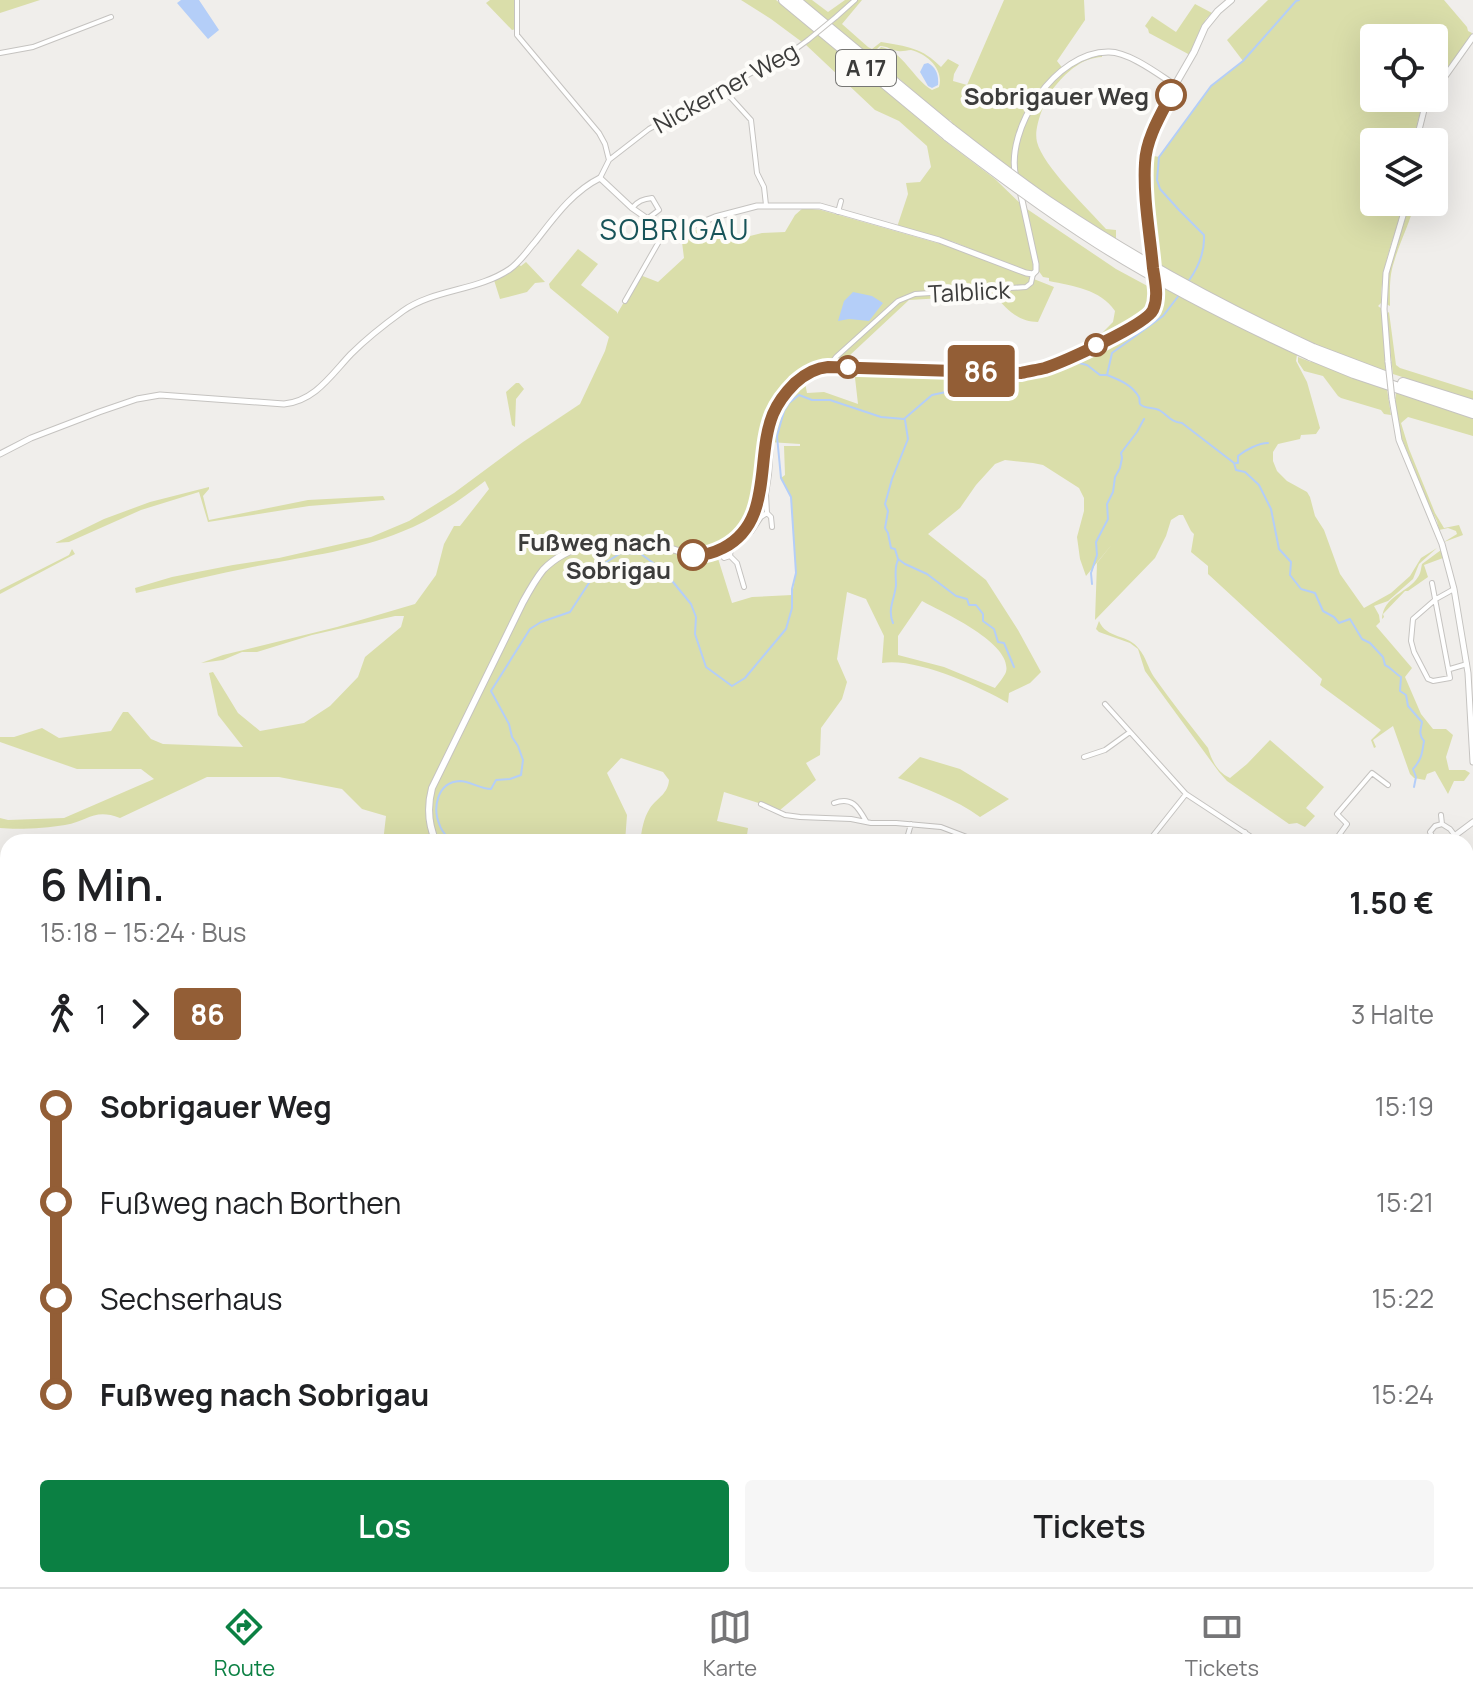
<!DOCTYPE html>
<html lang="de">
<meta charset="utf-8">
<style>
:root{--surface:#fff;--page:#f6f6f6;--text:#202124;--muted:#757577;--line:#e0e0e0;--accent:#0b8043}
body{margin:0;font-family:Manrope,sans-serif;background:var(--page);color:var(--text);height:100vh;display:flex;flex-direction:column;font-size:30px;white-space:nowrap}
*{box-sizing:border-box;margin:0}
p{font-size:26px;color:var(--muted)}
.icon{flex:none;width:44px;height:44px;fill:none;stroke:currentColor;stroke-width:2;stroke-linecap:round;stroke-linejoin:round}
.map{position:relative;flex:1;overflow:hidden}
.side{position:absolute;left:0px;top:834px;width:1474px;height:754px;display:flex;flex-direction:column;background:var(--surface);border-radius:24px 24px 0 0;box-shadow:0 8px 32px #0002}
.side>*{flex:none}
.badge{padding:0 16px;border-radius:6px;font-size:28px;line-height:52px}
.controls{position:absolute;left:1360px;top:24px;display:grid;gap:16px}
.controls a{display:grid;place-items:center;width:88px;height:88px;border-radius:8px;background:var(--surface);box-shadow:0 8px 32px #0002;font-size:40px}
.map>.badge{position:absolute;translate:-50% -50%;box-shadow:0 0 0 4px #fff}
.legs{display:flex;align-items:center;gap:12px;height:88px;padding:0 40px;font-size:26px}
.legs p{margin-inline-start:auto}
.headline{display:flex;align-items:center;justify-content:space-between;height:136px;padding:0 40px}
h1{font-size:44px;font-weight:600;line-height:60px}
.cta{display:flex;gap:16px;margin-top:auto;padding:16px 40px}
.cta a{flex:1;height:92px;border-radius:8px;background:var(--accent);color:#fff;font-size:32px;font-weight:600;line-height:92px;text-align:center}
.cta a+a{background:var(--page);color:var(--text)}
ul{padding:0 40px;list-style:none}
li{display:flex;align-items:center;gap:28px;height:96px;font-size:30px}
li i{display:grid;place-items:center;width:12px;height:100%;margin:0 10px;background:currentColor}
li i::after{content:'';width:20px;height:20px;margin:-10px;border:6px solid;border-radius:50%;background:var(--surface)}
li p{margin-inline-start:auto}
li:first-child i{background:linear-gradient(#0000 50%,currentColor 0)}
li:last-child i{background:linear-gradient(currentColor 50%,#0000 0)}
.menu{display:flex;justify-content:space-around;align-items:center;height:112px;border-top:2px solid var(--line);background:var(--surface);font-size:22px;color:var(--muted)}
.menu a{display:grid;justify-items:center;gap:4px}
.menu .selected{color:var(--accent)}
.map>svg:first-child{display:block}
</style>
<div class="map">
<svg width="1473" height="1587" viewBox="0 0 1473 1587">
<rect width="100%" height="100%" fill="#f0eeeb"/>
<path fill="#dadeaa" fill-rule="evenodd" d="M0 0H40L0 13Z
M490 0H516V29L512 30 486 3Z
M741 0H776L815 31 802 42 771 19Z
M802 0H812L828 12 845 0H853L828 21Z
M857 0H862L842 24 868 47 872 49 881 42C906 46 923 48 941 67L948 59 959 65 954 74 953 81 967 85 1004 0H1084L1085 20 1057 61 1064 70 1075 62 1102 54V57C1082 58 1068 71 1056 85 1046 97 1033 127 1037 142 1043 166 1088 209 1106 229L1116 230V246L1018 180 1013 165 1014 176 1006 165 954 125 950 120 948 121 874 57 877 51 881 47C903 51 913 79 932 90L939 87C944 70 928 54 911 50 907 50 902 52 898 51 890 50 888 46 880 46L871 55H869L831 24Z
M1268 0H1444L1467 27 1468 31 1472 33 1469 41 1434 89V38H1374V98H1429L1418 120 1414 142H1374V202H1404C1395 239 1381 262 1381 303L1378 306 1382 309 1386 372 1314 345V344L1301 339 1300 336 1296 361 1307 382 1320 428 1316 434 1301 435 1300 439 1278 444 1273 452V461L1277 471 1287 481 1307 492 1310 497 1315 516 1324 530 1340 574 1364 608 1391 593 1410 576 1421 558 1437 548 1419 564 1413 579 1388 601 1374 606 1379 615 1380 622 1376 626 1412 668 1405 677 1421 714 1433 729H1446L1453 735 1446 757 1449 770H1465L1470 773 1464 781H1454L1448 794 1435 771 1427 774 1425 780 1414 778 1410 774 1393 726 1373 740 1376 747 1374 748 1371 740 1381 730 1320 685 1322 679 1208 574V566L1191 552 1194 534 1191 531 1183 515H1179L1171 520 1166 536 1155 558 1095 620 1097 563 1113 543 1086 576 1080 559 1077 537 1084 511V498L1079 488 1043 465 1033 463 1005 460 995 464 976 485 960 508 928 534 986 580 1018 630 1041 672 1030 683 1009 693 1008 703C979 686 915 657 882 663L884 636 866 599 847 592 837 659 847 682 842 699 821 728 820 755 806 763 816 780 780 810 724 792 717 821 748 828 746 842H640C642 830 643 819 650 808 658 797 668 794 669 780L663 772 621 758 607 773 627 815 625 842H438L431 821 430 804 426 802 428 829 433 842H383L386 816 362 809 342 789 279 777H207L120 818C94 808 89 821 65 825 46 828 19 830 0 828V818L8 820 64 818 154 779 141 769H77L0 742V737H14L42 728 59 738 111 731 123 712H128L151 739 163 744 243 747 218 715 209 673 213 672 238 713 260 731 304 723 330 706 358 677 365 657 401 627 404 616H395L312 635 257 652H242L223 660 201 663 223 655 337 627 415 604 436 575 444 544 454 526H460L489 489 485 481C459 501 432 520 401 532 358 550 308 556 263 565 220 573 178 584 136 593L135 588 172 577 233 565 279 558 371 537 409 521 454 493 523 442 580 404 605 351 609 337 550 288 549 284 578 249 598 264 581 285 617 312V314L640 275 658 282 684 258 681 234 715 224 730 241 762 233 785 232 795 215 803 208 821 210 955 248 1054 287 1038 322C1018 322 1007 309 994 295L909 300 849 356 852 364H846V361H839L833 365 832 360 826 365 809 370 771 412 754 504 743 527 738 534 729 542 715 549 732 603 752 597 792 595 796 573 791 497 781 478 785 475 784 446H800V444L769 442C772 415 785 395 804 378L807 393 824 392 858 404 854 369 1022 375 1132 330 1155 311 1147 174 1149 155 1159 157 1211 86 1243 61 1227 40ZM922 601C942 612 1013 643 1006 672 1004 677 998 684 995 688L944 667 898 655V636Z
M1195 4 1212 13 1206 19 1190 55 1149 33 1148 29 1145 26 1152 16 1176 32Z
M819 34 941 138 995 179 1022 205 1034 270 1031 272 1025 271 954 242 897 227 908 194 906 183 920 182 931 167 927 146 899 121 875 110 805 44Z
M1409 202H1415C1410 223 1400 241 1394 262 1389 276 1390 292 1390 306L1386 304 1387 275Z
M1027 209 1116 269 1153 289C1154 323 1127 328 1101 341L1100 335 1113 322 1115 311C1100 289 1073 286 1049 281V278L1043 277 1038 270Z
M526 262 545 282 535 283 527 292 500 299 494 280 519 265 521 266Z
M1389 312 1396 365 1400 368 1473 391V400L1393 374 1386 314Z
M1298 357 1311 362 1312 361 1387 389 1391 415 1384 414 1381 410 1341 398 1338 396 1323 376 1304 371 1298 362Z
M516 383H519L524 389 516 399 515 427 512 425 506 392Z
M1396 392 1473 417V436L1408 417 1401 423 1409 449 1435 513 1444 528 1459 525 1463 535 1444 542 1457 534 1456 531 1448 528 1439 530 1437 521 1431 510 1400 434 1395 402Z
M209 487V489L203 496 209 520 308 500 383 496 385 500 309 506 208 522 199 492 141 510 69 542 55 543 104 519 150 502Z
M72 549 75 554 0 594V590L69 555Z
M1441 550 1443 558 1424 565 1428 577 1408 591H1405L1383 614 1384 617 1382 619C1383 596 1409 592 1418 577 1421 573 1421 568 1422 564Z
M1099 621C1106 639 1129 634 1139 649 1146 657 1148 668 1154 677 1171 701 1190 725 1208 748 1212 761 1217 772 1230 778L1247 764 1270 740 1324 787 1306 808 1315 816 1305 827 1297 823 1289 824 1227 781 1219 772 1145 671 1138 649 1130 643 1099 632 1096 629Z
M920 757 960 769 1009 799 980 817C955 799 927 789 898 778Z
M8 934V973L0 969V938Z
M1466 1071 1473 1073V1135L1466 1132Z
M4 1217 8 1218V1306H0V1220Z
M1466 1226 1473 1227V1438L1466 1469Z
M8 1430V1476L0 1470V1449Z
M0 1512 8 1520V1580H37L39 1587H0Z
M214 1580H403L407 1587H213Z
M458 1580H723L733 1587H455Z
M931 1580H963L964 1587H926Z
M1031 1580H1148L1144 1587H1034Z
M1243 1580H1311L1310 1587H1241Z"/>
<path fill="#b4cef8" d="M181 0H199L219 30 208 39 177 3Z
M928 63C936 67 939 75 938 85L932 88 928 86 920 72 924 64Z
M853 292 872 296 883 303 869 321 849 319 838 321 844 301Z"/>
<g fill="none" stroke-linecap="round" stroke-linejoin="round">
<path stroke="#b4cef8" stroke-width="2" d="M1188 282C1198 268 1205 252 1204 235L1179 210 1160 189 1157 180 1159 157 1211 86 1243 61 1296 1 1299 0
M1107 375C1120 380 1132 385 1139 397 1140 399 1139 402 1140 404 1144 409 1153 407 1159 410 1168 415 1170 422 1182 423L1234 463 1236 470 1245 472 1259 485 1271 509 1279 549 1291 562 1290 575 1301 589 1315 593 1323 611 1334 617 1339 623 1350 619 1362 639 1370 643 1383 657 1385 665C1392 668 1394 673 1401 677L1400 691 1406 695 1408 706 1422 722C1421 729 1418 734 1424 741 1422 753 1422 759 1413 769L1416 777 1414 787
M905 420 908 439 892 479 885 504 888 511 885 528 888 533 891 548 895 549 898 559 905 564 927 574 956 596 967 599 969 605H976L983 614V621L994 629 998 642 1004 643 1014 667
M1236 463H1238V456C1245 450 1259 443 1268 443
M1092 584 1091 573 1097 555 1096 542 1108 519 1107 504 1113 492 1115 477 1120 468 1122 458 1121 453 1137 432 1144 419
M893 623C887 609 895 598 896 585 896 576 894 568 898 560
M451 842C448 837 442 832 440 826 432 808 437 782 460 781 470 781 480 789 491 789L496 780 510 779 521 775 523 760 518 746 512 737 509 724 491 691 530 629 541 622 570 612 600 566 621 553 641 554 664 571 691 604 696 617 695 634 706 667 732 686 745 678 786 629 792 608V589L796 573 791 497 781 478 777 436 784 411 789 403 799 395 812 400H830L881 417 904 419 932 395 992 382 1044 375 1075 362 1087 365 1100 375H1107L1112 353 1163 316 1180 294
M3 961H8
M1466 1262 1473 1264
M253 1587 261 1580
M1009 1587 1024 1580
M1042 1587 1062 1580
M1267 1587 1271 1580"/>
<g stroke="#c5c3c0" stroke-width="6">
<path id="minor" d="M517 0V35L599 133 605 144 609 160
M836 17 855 0
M0 53 33 47 111 17
M722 88 751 120 757 173 764 187 766 205
M600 178 609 160 649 129 797 48 808 40
M632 208C638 201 643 199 652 198L659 210 647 219
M838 212 841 201
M625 301 665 231
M828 367 836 357 898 301 915 294 1026 287 1031 283 1033 274
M767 513 771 517 772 527
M719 550 724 558 730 556 731 548 751 532 761 517 767 513 766 494 769 474 771 444 767 443
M730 556 737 563 744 587
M1432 583 1450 678 1433 681 1428 679 1414 652 1411 641 1413 619 1436 599 1454 589
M1450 669 1467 664
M1105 704 1186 794 1259 842
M1084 757 1105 750 1130 732
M834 803C852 796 858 807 866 821
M761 804 785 815 800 817 851 819 871 823H896L941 827 980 842
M1441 815 1442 824 1450 829 1456 837
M906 842 911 824
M1148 842 1186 794
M1239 842 1245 832
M1334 842 1347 824 1337 814 1372 773 1388 785
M1435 842 1430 832 1435 826 1442 824
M0 938 8 934
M0 969 8 973
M0 1051 8 1050
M0 1345 8 1344
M0 1362 8 1361
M0 1473 8 1480
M61 1580 66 1587"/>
</g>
<g stroke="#c5c3c0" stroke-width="7">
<path id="tertiary" d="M1434 92 1473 37
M1416 142 1424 110 1431 98
M1016 178C1004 129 1056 51 1109 52 1129 52 1158 74 1175 85
M1388 362 1384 309 1386 273 1407 202
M1392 399 1399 440 1442 544 1454 589 1468 673 1473 762
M0 454 31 438 99 412 137 399 160 395 284 404C315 401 331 375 351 354 366 339 385 324 403 311 434 289 478 291 510 269 520 262 527 251 535 242 554 218 572 192 600 178L632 208 665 231 676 233 715 217 757 206H820L939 240 1026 273 1033 274 1036 271V264L1020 191
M1455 842 1457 834 1473 822
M1466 940 1473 943
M0 1407 8 1386"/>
</g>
<g stroke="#c5c3c0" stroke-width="8">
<path id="secondary" d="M436 842C428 824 427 807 432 788L523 602C529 591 535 580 543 570 567 545 609 536 643 541 662 544 679 553 698 556 777 547 752 465 773 414 778 403 786 392 795 383 805 374 815 368 828 367L1021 373C1029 371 1038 370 1046 367 1064 362 1139 328 1149 316 1155 309 1156 300 1156 291L1145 176 1148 145 1175 85 1194 52 1205 27 1218 11 1231 0
M1466 1034 1473 1031
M452 1587 455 1580
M1147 1587 1151 1580"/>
</g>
<g stroke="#c5c3c0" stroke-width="12">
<path id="motorway" d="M784 0 948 136
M795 0 952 130
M1313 349 1387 377
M1310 355 1354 373 1473 413
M1403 383 1473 405"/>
</g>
<use href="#minor" stroke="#fff" stroke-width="4"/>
<use href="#tertiary" stroke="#fff" stroke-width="5"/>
<use href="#secondary" stroke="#fff" stroke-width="6"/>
<use href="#motorway" stroke="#fff" stroke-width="10"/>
<g stroke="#c5c3c0" stroke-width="6" stroke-linecap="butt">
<path id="minor-bridge" d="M808 40 836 17"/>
</g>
<g stroke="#c5c3c0" stroke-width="7" stroke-linecap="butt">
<path id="tertiary-bridge" d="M1388 362 1392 399"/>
</g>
<g stroke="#c5c3c0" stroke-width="12" stroke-linecap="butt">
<path id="motorway-bridge" d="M952 130C986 156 1020 183 1056 207 1137 261 1224 308 1313 349
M948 136C997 173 1046 210 1098 243 1166 286 1238 322 1310 355"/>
</g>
<use href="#minor-bridge" stroke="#fff" stroke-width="4"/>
<use href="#tertiary-bridge" stroke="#fff" stroke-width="5"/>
<use href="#motorway-bridge" stroke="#fff" stroke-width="10"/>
</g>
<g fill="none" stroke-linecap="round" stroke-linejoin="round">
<g stroke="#fff" stroke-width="18">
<path id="line-1" d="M693 555C704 556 713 553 723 548 774 522 755 458 773 414 778 402 786 392 795 383 805 374 815 368 828 367L1021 373C1029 371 1037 370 1045 368 1063 362 1146 325 1153 310 1159 297 1155 282 1153 268 1150 234 1143 198 1145 163 1146 139 1160 116 1171 95"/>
</g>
<use href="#line-1" stroke="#935e36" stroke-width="12"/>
</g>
<g fill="#fff" stroke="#935e36" stroke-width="4">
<circle cx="1171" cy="95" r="14"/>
<circle cx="1096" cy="345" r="10"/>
<circle cx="848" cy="367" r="10"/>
<circle cx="693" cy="555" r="14"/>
</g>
<g text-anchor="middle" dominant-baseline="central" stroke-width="8" stroke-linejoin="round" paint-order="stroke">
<rect fill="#fdfcf9" stroke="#767674" stroke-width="2" x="836" y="50" width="60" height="36" rx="6"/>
<g font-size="22" font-weight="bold" fill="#3c3c3b">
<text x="866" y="68">A 17</text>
</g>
<g font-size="24" fill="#3c3c3b" stroke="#fdfcf9">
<text transform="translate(725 87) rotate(-29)">Nickerner Weg</text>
<text transform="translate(969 291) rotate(-3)">Talblick</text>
</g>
<g font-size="24" font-weight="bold" fill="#3c3c3b" stroke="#fdfcf9" text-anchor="end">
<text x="1149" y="95">Sobrigauer Weg</text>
<text x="671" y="541">Fußweg nach<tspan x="671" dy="28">Sobrigau</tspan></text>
</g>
<g font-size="28" letter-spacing="2" fill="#185459" stroke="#fdfcf9">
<text x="675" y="229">SOBRIGAU</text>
</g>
</g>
</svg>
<div class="controls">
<a><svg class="icon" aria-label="locate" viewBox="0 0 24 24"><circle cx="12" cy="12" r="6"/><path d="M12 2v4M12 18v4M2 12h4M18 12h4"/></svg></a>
<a><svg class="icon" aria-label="layers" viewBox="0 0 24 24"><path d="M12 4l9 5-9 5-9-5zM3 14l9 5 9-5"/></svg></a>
</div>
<b class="badge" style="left:981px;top:371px;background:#935e36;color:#fff">86</b>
<section class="side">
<div class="headline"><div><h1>6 Min.</h1><p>15:18 – 15:24 · Bus</p></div><b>1.50 €</b></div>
<div class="legs"><svg class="icon" aria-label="walk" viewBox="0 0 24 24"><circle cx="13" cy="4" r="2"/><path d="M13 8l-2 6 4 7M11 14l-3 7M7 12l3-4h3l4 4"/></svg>1<svg class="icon" aria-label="forward" viewBox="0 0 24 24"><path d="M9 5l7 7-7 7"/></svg><b class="badge" style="background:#935e36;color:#fff">86</b><p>3 Halte</p></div>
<ul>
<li><i style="color:#935e36"></i><b>Sobrigauer Weg</b><p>15:19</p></li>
<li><i style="color:#935e36"></i><span>Fußweg nach Borthen</span><p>15:21</p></li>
<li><i style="color:#935e36"></i><span>Sechserhaus</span><p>15:22</p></li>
<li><i style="color:#935e36"></i><b>Fußweg nach Sobrigau</b><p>15:24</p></li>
</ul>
<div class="cta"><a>Los</a><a>Tickets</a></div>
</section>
</div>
<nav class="menu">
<a class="selected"><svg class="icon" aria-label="directions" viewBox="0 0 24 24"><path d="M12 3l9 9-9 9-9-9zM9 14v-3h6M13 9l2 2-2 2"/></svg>Route</a>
<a><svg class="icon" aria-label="map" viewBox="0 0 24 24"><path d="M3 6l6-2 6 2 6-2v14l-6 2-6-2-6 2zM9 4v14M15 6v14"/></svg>Karte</a>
<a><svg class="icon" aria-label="tickets" viewBox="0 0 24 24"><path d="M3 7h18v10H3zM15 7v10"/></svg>Tickets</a>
</nav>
